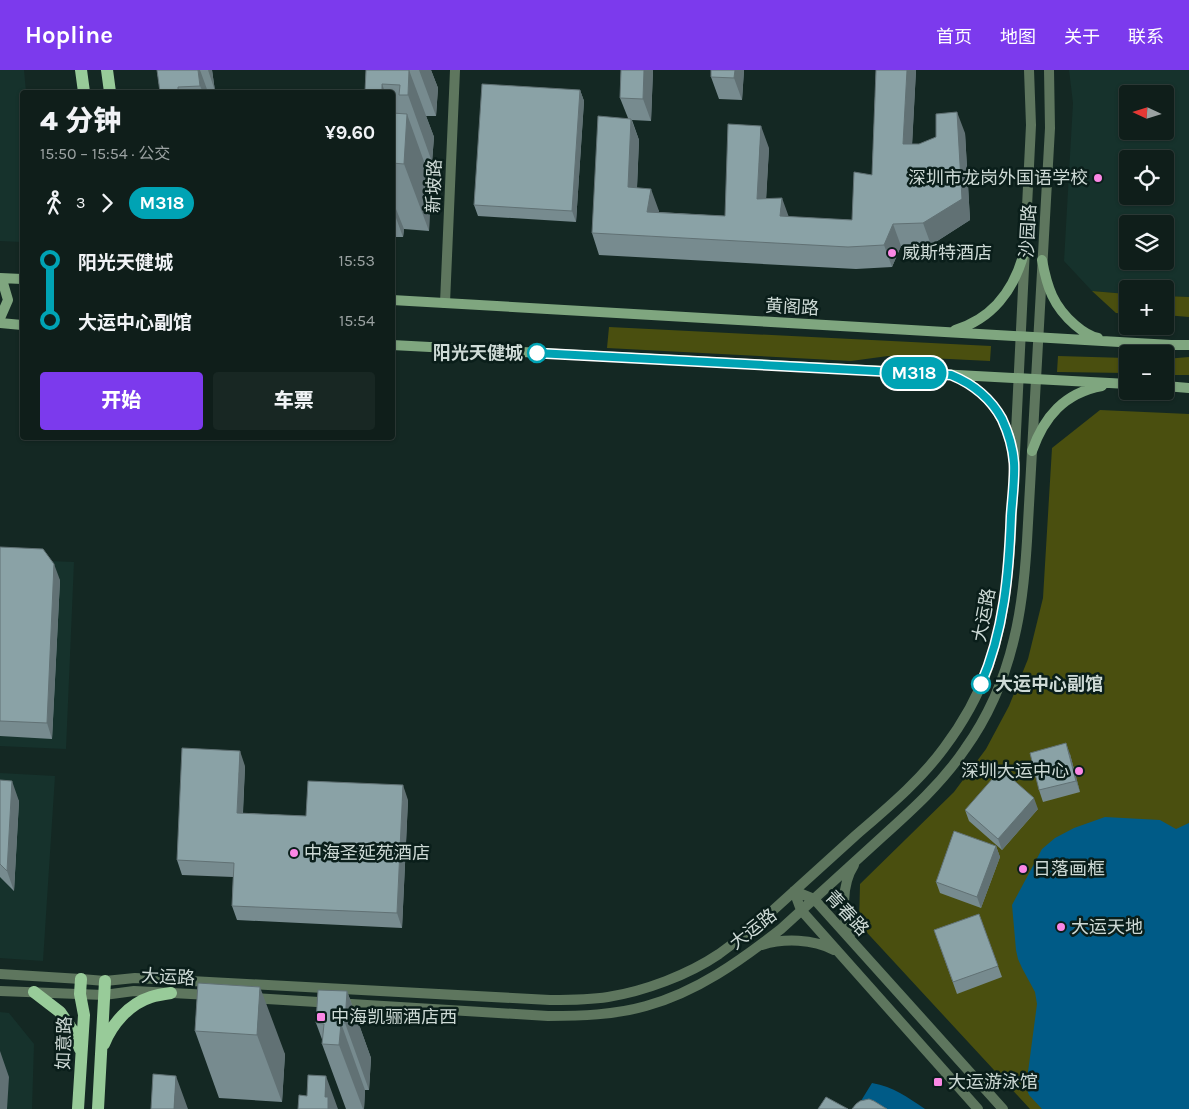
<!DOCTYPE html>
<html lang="zh">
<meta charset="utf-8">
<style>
:root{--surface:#0f1e1a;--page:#182723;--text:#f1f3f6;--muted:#9ba2a2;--line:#2f3c39;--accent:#7c3aed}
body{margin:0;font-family:Karla,"Noto Sans SC",sans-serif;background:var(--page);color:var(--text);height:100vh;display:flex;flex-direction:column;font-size:19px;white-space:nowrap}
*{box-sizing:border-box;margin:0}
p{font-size:16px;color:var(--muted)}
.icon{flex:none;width:28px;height:28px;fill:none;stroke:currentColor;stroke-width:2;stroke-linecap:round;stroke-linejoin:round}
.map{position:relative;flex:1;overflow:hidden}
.side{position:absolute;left:20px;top:20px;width:375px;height:350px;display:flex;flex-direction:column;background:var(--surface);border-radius:5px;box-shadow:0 1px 4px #0004,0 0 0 1px var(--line)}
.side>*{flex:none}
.badge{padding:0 10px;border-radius:16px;font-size:18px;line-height:32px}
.needle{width:32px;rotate:274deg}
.buttons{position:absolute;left:1119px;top:15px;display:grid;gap:10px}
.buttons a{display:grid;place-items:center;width:55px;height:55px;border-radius:5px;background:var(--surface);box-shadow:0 1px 4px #0004,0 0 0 1px var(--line);font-size:25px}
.map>.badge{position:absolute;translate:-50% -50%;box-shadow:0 0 0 2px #fff}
.legs{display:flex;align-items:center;gap:8px;height:55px;padding:0 20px;font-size:16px}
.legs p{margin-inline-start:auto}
.head{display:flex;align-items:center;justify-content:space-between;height:85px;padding:0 20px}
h1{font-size:28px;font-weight:800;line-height:38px}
.action{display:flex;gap:10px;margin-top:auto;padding:10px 20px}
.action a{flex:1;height:58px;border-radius:5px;background:var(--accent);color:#fff;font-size:20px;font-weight:800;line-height:58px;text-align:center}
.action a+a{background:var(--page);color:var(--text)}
ul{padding:0 20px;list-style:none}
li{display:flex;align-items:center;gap:18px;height:60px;font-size:19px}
li i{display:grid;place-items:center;width:8px;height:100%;margin:0 6px;background:currentColor}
li i::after{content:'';width:12px;height:12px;margin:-6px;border:4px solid;border-radius:50%;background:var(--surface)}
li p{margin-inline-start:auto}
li:first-child i{background:linear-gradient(#0000 50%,currentColor 0)}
li:last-child i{background:linear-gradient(currentColor 50%,#0000 0)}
header{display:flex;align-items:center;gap:30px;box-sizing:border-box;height:70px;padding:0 25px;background:var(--accent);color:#fff}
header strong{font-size:24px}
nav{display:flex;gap:28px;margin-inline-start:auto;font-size:18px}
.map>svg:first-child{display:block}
</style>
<header>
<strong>Hopline</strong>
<nav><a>首页</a><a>地图</a><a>关于</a><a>联系</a></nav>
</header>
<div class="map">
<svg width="1189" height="1039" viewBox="0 0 1189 1039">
<rect width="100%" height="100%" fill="#142823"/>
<path fill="#16322c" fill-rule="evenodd" d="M0 0H24L26 22H22V172L0 171Z
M1069 0H1189V227L1165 226V219H1128L1127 224 1092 221 1064 191 1073 33ZM1128 24H1165V61H1128ZM1128 89H1165V126H1128ZM1128 154H1165V191H1128Z
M0 489 74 492 66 679 0 676Z
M0 703 55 706 43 891 0 888Z
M0 942 9 943 34 974 32 1039H0Z"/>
<path fill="#4a4f0f" d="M1092 221 1127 224V244L1116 243Z
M1165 226 1189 227V247L1165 245Z
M609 257 991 276 990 291 888 286 851 291 607 278Z
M1058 286 1127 288V303L1057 302Z
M1189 287V305H1165V289Z
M1100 340 1189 344V1039H1030L859 854 860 814 954 722 986 679 1009 636 1028 589 1043 528 1052 378Z"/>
<path fill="#005b87" d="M1105 747 1160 750 1176 759 1189 753V1039H1042L1029 1025 1026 1017 1037 934 1035 922 1022 898 1018 889 1016 880 1012 835 1042 779 1055 768 1074 758Z
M872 1013C894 1017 907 1027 925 1039H856Z"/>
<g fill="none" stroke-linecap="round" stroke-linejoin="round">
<path stroke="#5e765e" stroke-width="10" d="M445 233 455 0
M0 904 81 909
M0 921 104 925"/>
<path stroke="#5e765e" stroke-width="10" d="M794 821 814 829 1003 1039
M794 821 801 840 978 1039
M850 868C842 845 841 815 854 795
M762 875C784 868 813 869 834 880
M81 909 105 911 135 908 550 930C570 930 589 930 608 927 645 921 688 905 719 884 733 874 746 864 759 853 791 824 823 795 855 766 886 739 919 712 944 678 962 654 978 626 988 598 1003 555 1008 510 1011 464L1031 55 1029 0
M104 925 134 921 210 925
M252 928 548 946C581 946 614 945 646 936 697 922 740 891 781 859 815 828 848 798 882 767 912 740 942 713 965 679 988 647 1005 607 1014 569 1022 537 1025 504 1027 471L1050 58 1049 0"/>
<path stroke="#7fa67f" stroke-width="10" d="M1042 190C1047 217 1053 236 1075 255 1082 261 1089 266 1098 268
M0 208 22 209
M0 211 3 213 8 230 1 246H0
M392 230 1171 275H1189
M0 253 22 255
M955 260C992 249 1014 220 1024 183
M392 275 1128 314
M957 307C983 319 1002 342 1010 369 1012 377 1013 385 1014 393
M1165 316 1189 318
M1032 381C1044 347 1064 323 1102 316"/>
<path stroke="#98cb99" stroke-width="12" d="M81 0 84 22
M107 0 110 22
M34 922 60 942 73 961 80 979
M104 974C112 954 129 934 151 927 157 925 164 924 171 923
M78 1039 84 945 80 924 81 909
M98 1039 105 911"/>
</g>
<path fill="#778b8f" d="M157 0H212L215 21 208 22H160Z
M366 0H431L438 18 436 46H426L434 67 432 92H424L431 111 429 161 404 159 403 167H392V22H365Z
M621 0H653L651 51 632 50 639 70 637 118 659 141 658 142 725 146 769 78 766 128 789 147 852 150 872 105 876 0H916L912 74H919L965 63 970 150 931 175 901 176 892 197 856 199 599 185 592 163 628 48 620 28Z
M711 0H744L742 30 719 29 711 7Z
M580 20 584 31 576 152 478 146 474 135Z
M0 477 60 510 52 669 0 666Z
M1070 684 1080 722 1043 732 1039 720Z
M245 696 243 743 306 746 408 730 402 858 237 850 232 836 233 807 182 805 177 790Z
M0 710 19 731 14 821 0 807Z
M1038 739 1002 780 969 751 965 740Z
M996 776 1000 787 981 838 940 823 936 812Z
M979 844 1002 907 957 924 934 860Z
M198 913 285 984 282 1032 219 1028 195 961Z
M347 921 371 988 369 1020H365L364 1039H346L322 974 323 972 316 953Z"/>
<path fill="#617174" d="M198 0H200L208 22H203L200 16Z
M208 0H212L215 21Z
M409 0 434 67 432 92 408 25Z
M419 0H431L438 18 436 46Z
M644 0H653L651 51 643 29Z
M735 0H744L742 30 734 8Z
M907 0H916L911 96 903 74Z
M382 14 385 22H382Z
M580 20 584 31 576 152 572 141Z
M392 42 405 76 407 44 431 111 429 161 404 94 392 75Z
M957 42 965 63 970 150 931 175 923 153Z
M631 49 639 70 636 139 628 117Z
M761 56 769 78 765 150 757 129Z
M651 119 659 141 655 163 647 142Z
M782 128 790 150 780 146Z
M392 129 404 159 403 167 392 137Z
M893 154 901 176 892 197 884 175Z
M54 494 60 510 52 669 47 653Z
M1066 673 1070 684 1080 722 1076 711Z
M240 681 245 696 242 758 237 743Z
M12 711 19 731 14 821 7 801Z
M403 715 408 730 402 858 397 843Z
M1034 728 1038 739 1002 780 998 769Z
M996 776 1000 787 981 838 977 827Z
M260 917 285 984 282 1032 257 965Z
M347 921 371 988 369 1020 345 953Z
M341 953 365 1020 364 1039H363L339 975Z
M0 981 9 1007 7 1039H0Z
M176 1006 188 1039H174Z
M326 1006 338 1039H328L325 1027Z"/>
<path fill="#8aa2a6" stroke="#617174" d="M157 0H198L200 16 178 17V22H160Z
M366 0H409L408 25H399L400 15 382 14V22H365Z
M621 0H644L643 29 620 28Z
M711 0H735L734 8 711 7Z
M876 0H907L903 74H919L936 67V44L957 42 962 129 923 153 893 154 884 175 848 177 592 163 598 46 631 49 628 117 651 119 647 142 725 146 728 54 761 56 757 129 782 128 780 146 852 150 854 102 872 105Z
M482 14 580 20 572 141 474 135Z
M392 43 407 44 404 94 392 93Z
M0 477 43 479 54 494 47 653 0 651Z
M1066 673 1076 711 1039 720 1030 683Z
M182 678 240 681 237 743 306 746 308 711 403 715 397 843 232 836 234 793 177 790Z
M1001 699 1034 728 998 769 965 740Z
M0 710 12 711 7 801 0 794Z
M954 761 996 776 977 827 936 812Z
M979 844 998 896 953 912 934 860Z
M198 913 260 917 257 965 195 961Z
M318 920 347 921 345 953H341L339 975 322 974 324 954 316 953Z
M153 1004 176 1006 174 1039H151Z
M308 1005 326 1006 325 1027H328V1039H298L299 1025 307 1026Z
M826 1027 848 1039H818Z
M869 1029 874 1031 887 1039H852L856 1034 860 1031Z"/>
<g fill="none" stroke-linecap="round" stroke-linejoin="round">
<g stroke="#fff" stroke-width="11">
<path id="line-1" d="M537 283 951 305C973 314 990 327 1002 349 1008 362 1013 379 1014 393 1015 409 1012 430 1011 446 1009 503 1004 561 981 614"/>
</g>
<use href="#line-1" stroke="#00a3b4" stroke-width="8"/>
</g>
<g fill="#fb87e5" stroke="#0a1e1a" stroke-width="2">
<circle cx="1098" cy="108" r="5"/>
<circle cx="892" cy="183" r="5"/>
<circle cx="1079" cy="701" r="5"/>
<circle cx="294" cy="783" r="5"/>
<circle cx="1023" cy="799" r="5"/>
<circle cx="1061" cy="857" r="5"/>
<rect x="316" y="942" width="10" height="10" rx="2.5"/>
<rect x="933" y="1007" width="10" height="10" rx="2.5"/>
</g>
<g fill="#fff" stroke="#00a3b4" stroke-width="2.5">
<circle cx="537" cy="283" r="9"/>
<circle cx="981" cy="614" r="9"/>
</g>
<g text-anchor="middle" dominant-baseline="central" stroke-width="5" stroke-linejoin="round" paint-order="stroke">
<g font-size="18" fill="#cedad6" stroke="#0a1e1a" text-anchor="start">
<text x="1088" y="108" text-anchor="end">深圳市龙岗外国语学校</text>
<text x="902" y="183">威斯特酒店</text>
<text x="1069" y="701" text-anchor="end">深圳大运中心</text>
<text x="304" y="783">中海圣延苑酒店</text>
<text x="1033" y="799">日落画框</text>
<text x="1071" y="857">大运天地</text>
<text x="331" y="947">中海凯骊酒店西</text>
<text x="948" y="1012">大运游泳馆</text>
</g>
<g font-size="18" fill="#cedad6" stroke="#0a1e1a">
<text transform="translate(434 116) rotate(-88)">新坡路</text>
<text transform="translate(1028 161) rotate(-87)">沙园路</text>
<text transform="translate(792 237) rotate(3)">黄阁路</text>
<text transform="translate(984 545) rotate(-79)">大运路</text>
<text transform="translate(847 843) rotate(47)">青春路</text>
<text transform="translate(753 859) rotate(-38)">大运路</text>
<text transform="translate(168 907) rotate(3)">大运路</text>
<text transform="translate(64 973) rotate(-88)">如意路</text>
</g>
<g font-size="18" font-weight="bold" fill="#cedad6" stroke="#0a1e1a" text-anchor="end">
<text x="523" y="283">阳光天健城</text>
<text x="995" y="614" text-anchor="start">大运中心副馆</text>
</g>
</g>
</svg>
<div class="buttons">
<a><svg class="needle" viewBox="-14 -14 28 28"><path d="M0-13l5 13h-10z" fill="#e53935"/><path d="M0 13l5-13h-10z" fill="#9ba2a2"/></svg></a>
<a><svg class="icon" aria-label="locate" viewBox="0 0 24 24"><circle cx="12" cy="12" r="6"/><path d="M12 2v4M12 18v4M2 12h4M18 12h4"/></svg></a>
<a><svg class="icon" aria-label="layers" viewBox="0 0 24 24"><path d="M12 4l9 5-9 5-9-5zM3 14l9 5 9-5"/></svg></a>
<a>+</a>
<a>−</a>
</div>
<b class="badge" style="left:914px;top:303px;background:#00a3b4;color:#fff">M318</b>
<section class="side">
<div class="head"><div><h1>4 分钟</h1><p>15:50 – 15:54 · 公交</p></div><b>¥9.60</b></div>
<div class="legs"><svg class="icon" aria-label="walk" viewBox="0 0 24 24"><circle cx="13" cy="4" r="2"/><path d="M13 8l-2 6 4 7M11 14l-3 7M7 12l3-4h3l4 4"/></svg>3<svg class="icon" aria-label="forward" viewBox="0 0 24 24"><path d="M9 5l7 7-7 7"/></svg><b class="badge" style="background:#00a3b4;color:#fff">M318</b></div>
<ul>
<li><i style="color:#00a3b4"></i><b>阳光天健城</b><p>15:53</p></li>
<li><i style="color:#00a3b4"></i><b>大运中心副馆</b><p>15:54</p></li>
</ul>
<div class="action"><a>开始</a><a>车票</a></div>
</section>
</div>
